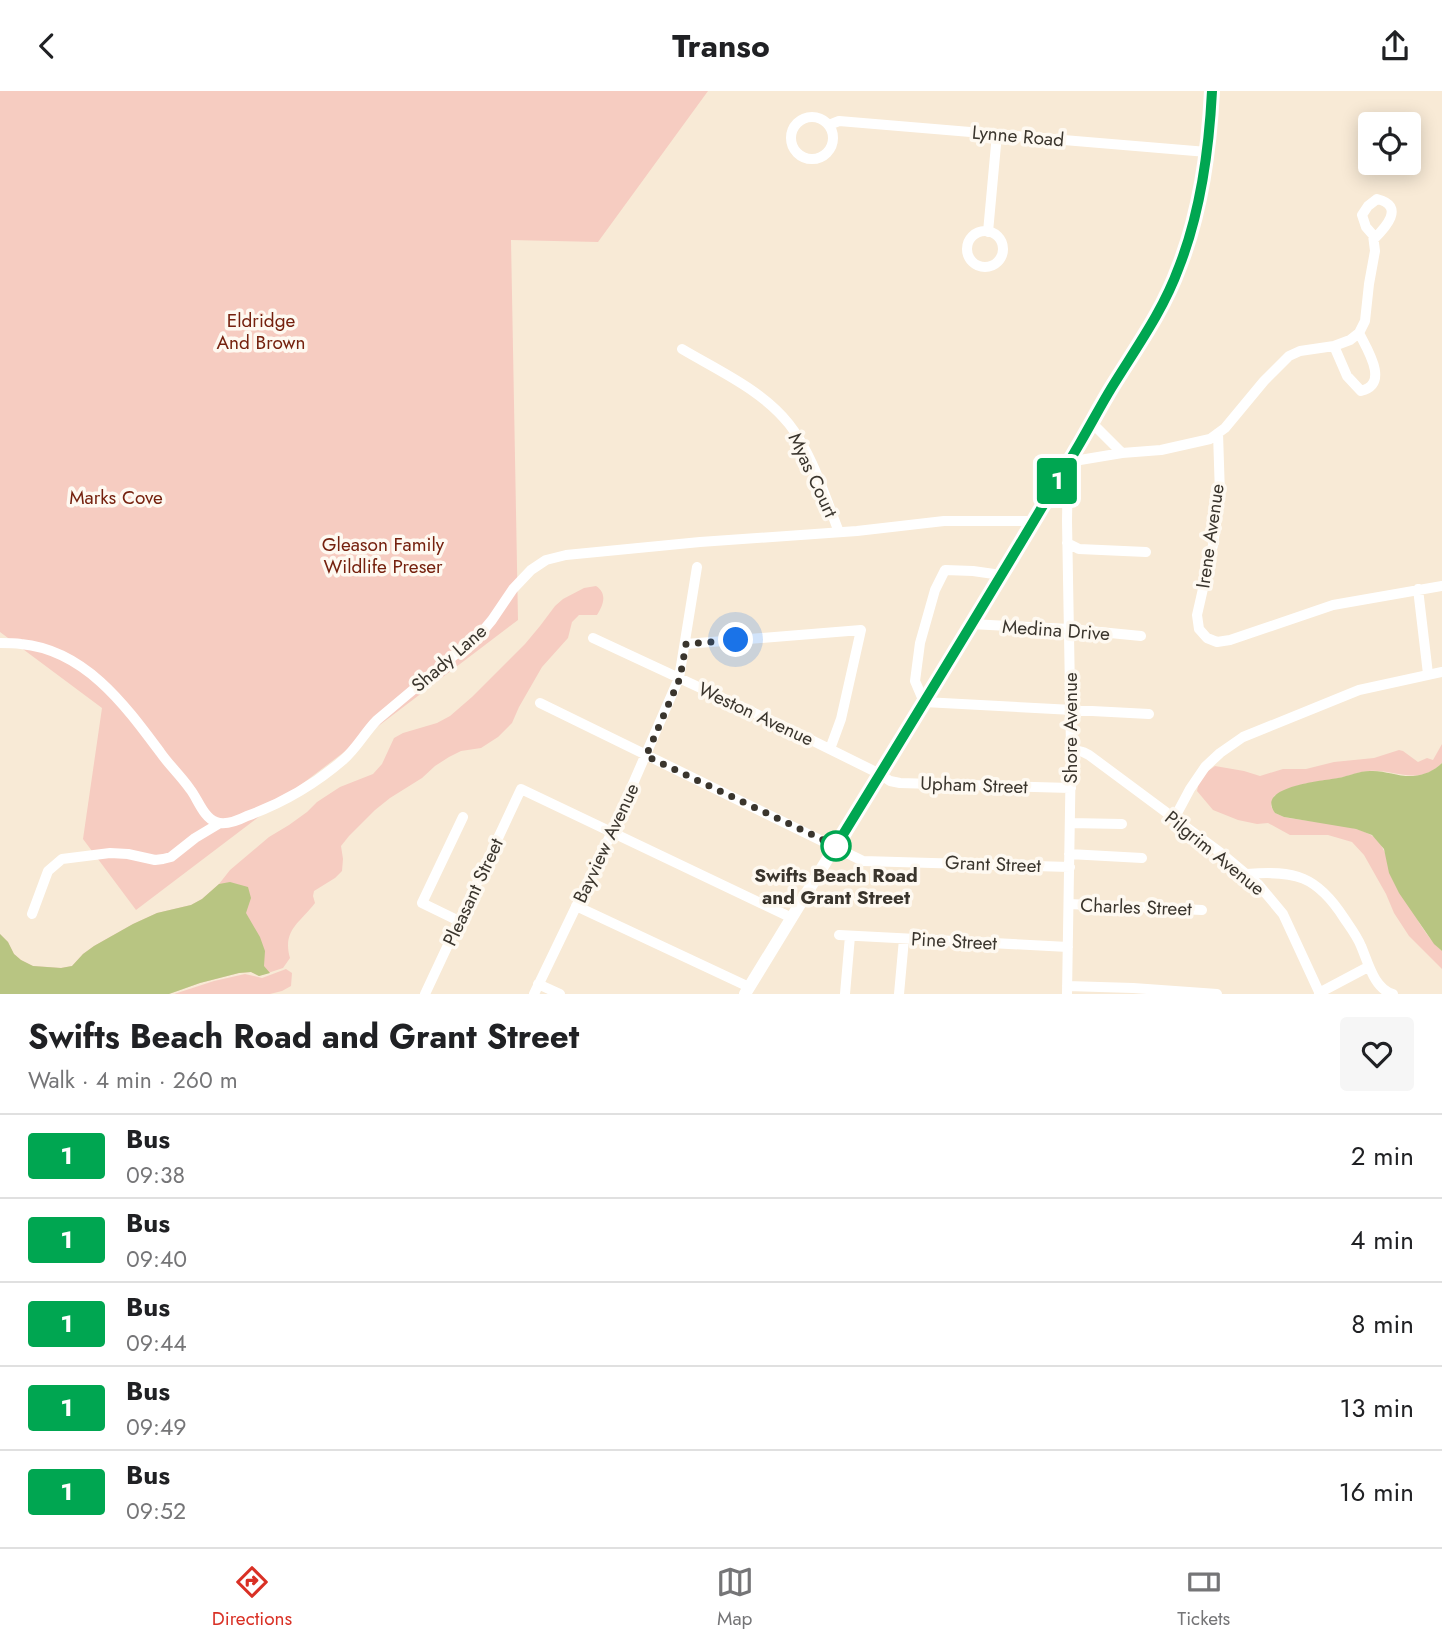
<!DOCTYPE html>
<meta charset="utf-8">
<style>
:root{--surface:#fff;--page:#f6f6f6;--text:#202124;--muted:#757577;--line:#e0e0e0;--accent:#d93025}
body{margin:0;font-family:Jost,sans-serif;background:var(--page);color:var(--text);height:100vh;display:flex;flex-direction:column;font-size:26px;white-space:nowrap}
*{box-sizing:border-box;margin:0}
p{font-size:23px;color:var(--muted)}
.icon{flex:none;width:38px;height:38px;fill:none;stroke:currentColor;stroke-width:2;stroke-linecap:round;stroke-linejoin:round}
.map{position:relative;height:903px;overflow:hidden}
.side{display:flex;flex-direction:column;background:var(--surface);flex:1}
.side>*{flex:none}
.badge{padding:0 14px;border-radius:5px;font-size:24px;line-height:46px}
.tools{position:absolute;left:1358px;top:21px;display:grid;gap:14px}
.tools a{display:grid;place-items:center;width:63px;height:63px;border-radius:7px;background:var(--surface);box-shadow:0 4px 18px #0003;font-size:35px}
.you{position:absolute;width:35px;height:35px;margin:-18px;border:5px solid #fff;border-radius:50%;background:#1a73e8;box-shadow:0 0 0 10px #1a73e833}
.map>.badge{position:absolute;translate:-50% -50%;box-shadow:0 0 0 4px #fff}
.round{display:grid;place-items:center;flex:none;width:74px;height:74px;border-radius:7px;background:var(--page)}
.headline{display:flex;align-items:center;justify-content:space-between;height:119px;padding:0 28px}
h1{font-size:33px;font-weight:700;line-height:52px}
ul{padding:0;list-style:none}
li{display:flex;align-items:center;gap:21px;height:84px;padding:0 28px;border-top:2px solid var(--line)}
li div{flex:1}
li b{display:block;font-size:26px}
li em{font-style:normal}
li .badge{min-width:77px;font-weight:700;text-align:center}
header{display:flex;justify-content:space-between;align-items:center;height:91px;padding:0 28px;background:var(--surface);font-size:32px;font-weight:700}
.tab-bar{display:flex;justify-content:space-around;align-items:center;height:98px;border-top:2px solid var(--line);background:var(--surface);font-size:19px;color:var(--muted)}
.tab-bar a{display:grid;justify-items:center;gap:4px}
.tab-bar .active{color:var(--accent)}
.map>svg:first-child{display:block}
</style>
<header><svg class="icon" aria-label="back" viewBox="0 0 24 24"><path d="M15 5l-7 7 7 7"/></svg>Transo<svg class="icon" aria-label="share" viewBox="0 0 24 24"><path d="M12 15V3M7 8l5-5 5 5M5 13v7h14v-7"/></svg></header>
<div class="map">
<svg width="1442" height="903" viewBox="0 0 1442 903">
<rect width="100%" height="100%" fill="#f8ead6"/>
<path fill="#f6ccc1" d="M0 0H708L598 151 511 149 518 529 136 819 83 748 102 617 0 541Z
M596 495C608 503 603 514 597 524H579L572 531 568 547 542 576 519 616 512 632 498 646 481 657 461 660 449 666 435 675 422 687 390 707 375 719 349 745 341 755 343 768 342 780 335 787 314 800 313 805 315 812C300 832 282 839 290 867L283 877 259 885 251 881 239 882 200 892 169 903H0V843L8 851 14 863 21 869 33 875 61 877 72 875 83 863 94 855 133 833 157 822 191 814 202 808 219 793 230 779 269 746 289 734 307 721 317 711 340 696 373 683 382 673 394 647 403 642 437 632 450 625 472 606 525 553 540 535 555 515 563 508 584 497Z
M1442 653V672C1418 696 1396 678 1369 680 1359 681 1352 684 1343 686 1317 693 1298 690 1274 705L1271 715 1275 722 1284 726C1308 731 1348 732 1369 743 1382 749 1386 765 1392 778 1406 805 1419 840 1442 860V878L1409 845 1394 822 1386 803 1364 764 1352 751 1328 744H1290L1268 732 1257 733 1238 729 1213 719 1197 700 1200 686 1215 675 1244 680 1260 685 1283 678H1306L1334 671 1374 667 1399 659 1403 660 1418 671 1427 667 1433 669Z
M286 878 292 882 291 895 282 900 270 903H174L214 890 245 883 262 887Z"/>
<path fill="#b8c582" d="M1442 672V860L1434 853 1399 802 1389 782 1384 758 1372 744 1356 738 1284 726 1275 722C1255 695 1323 690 1338 687 1349 685 1359 680 1370 680 1384 679 1399 686 1413 685 1424 684 1434 680 1442 672Z
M230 791 248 796 251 807 246 822 260 846 265 860 264 875 270 882 259 885 251 881 239 882 200 892 169 903H0V843L8 851 14 863 21 869 33 875 61 877 72 875 83 863 94 855 133 833 157 822 191 814 202 808 219 793Z"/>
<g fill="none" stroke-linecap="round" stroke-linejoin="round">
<path stroke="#fff" stroke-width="10" d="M791 47a21 21 0 1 1 42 0a21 21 0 1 1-42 0Z
M829 34 839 30 1207 61
M967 158a18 18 0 1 1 36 0a18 18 0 1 1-36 0Z
M988 141 997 43
M1334 255 1350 249 1359 242
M682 258C719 280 762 299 789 333 812 362 825 406 839 441
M1092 332 1122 362
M1218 342 1220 404 1213 454 1197 524 1199 538 1207 547 1217 551 1230 549 1333 514 1442 495
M1067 452 1079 458 1146 461
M1001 484 973 480 945 479 935 499 920 552 915 590 924 611 1149 623
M1418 498 1428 583
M971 533 1069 538 1141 545
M593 547 789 638 880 683 890 690 900 692 1071 697
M0 552C7 552 14 552 21 553 85 559 125 614 160 661 169 674 181 685 190 698 198 708 203 726 216 731 226 735 239 729 247 725 283 712 314 694 343 669 357 657 365 641 377 629L482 541 492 529 513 498 531 479 546 469 566 464 700 451 857 440 944 430H1033
M686 553 861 539 841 628 830 658
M540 612 863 770 1070 776
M1071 658 1083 661 1089 664 1221 762 1258 793 1283 823 1320 903
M1174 728 1190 698 1205 676 1220 662 1243 646 1359 599 1442 581
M1070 732 1122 733
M1069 763 1142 767
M1247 783C1295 779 1317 785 1344 827 1350 836 1357 845 1361 855 1368 871 1374 898 1393 903
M1069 813 1202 819
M576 815 749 896
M32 823 48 780 62 768 110 762 128 763 155 769 163 768 171 766 195 747 220 732
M459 830 422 812 463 726
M839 844 1068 856
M538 893 560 903
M1067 895 1133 897 1217 903
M1319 902 1368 876
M425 903 521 698 792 827
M534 903 612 741 679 587 697 476
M845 903 850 845
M899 903 904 848
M1067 903 1071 658 1067 430 1068 371 1122 362 1161 359 1210 348 1225 337 1264 290 1289 265 1300 260 1334 255 1347 285 1361 300C1390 293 1367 258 1359 242L1365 230 1369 193 1375 160 1373 144 1366 136 1362 124 1368 115 1377 108C1406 115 1385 137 1374 148"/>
<path stroke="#fff" stroke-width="12" d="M745 903C845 741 944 578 1043 415 1066 375 1088 335 1112 296 1136 256 1163 220 1179 176 1201 120 1209 60 1213 0"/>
</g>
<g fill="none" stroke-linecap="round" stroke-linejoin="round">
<g stroke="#fff" stroke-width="16">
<path id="line" d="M836 755C918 621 1001 487 1080 352 1091 333 1101 314 1112 296 1136 257 1163 220 1179 176 1201 120 1209 60 1212 0"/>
</g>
<use href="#line" stroke="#00a651" stroke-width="10"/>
<path stroke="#3a352d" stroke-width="7" stroke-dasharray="0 12.6" d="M736 549 686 553 680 587 646 665 836 755"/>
</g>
<circle fill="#fff" stroke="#00a651" stroke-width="3.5" cx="836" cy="755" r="14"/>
<g text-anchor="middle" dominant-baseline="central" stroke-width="7" stroke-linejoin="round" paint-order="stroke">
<g font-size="19" fill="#3a352d" stroke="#fef9f1">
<text transform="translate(1018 45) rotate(5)">Lynne Road</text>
<text transform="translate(813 384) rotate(65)">Myas Court</text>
<text transform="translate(1210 445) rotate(-82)">Irene Avenue</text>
<text transform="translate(1056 539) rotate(4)">Medina Drive</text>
<text transform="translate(449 567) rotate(-41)">Shady Lane</text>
<text transform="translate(756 623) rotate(25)">Weston Avenue</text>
<text transform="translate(1070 637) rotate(-90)">Shore Avenue</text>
<text transform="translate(974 694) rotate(2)">Upham Street</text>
<text transform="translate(606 752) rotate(-65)">Bayview Avenue</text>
<text transform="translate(1215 762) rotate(39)">Pilgrim Avenue</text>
<text transform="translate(993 773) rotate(2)">Grant Street</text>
<text transform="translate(473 801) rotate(-65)">Pleasant Street</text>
<text transform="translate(1136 816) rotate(2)">Charles Street</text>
<text transform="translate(954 850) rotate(3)">Pine Street</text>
</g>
<g font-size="19" fill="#75210e" stroke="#fef9f1">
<text x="261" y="229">Eldridge<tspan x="261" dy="22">And Brown</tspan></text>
<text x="116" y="406">Marks Cove</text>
<text x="383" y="453">Gleason Family<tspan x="383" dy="22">Wildlife Preser</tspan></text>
</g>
<g font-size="19" font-weight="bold" fill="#3a352d" stroke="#fef9f1">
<text x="836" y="784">Swifts Beach Road<tspan x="836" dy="22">and Grant Street</tspan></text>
</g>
</g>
</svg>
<div class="tools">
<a><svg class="icon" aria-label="locate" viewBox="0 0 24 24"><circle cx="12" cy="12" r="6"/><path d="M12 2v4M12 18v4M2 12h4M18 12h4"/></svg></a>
</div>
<div class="you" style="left:736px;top:549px"></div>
<b class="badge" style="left:1057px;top:390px;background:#00a651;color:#fff">1</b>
</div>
<section class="side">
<div class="headline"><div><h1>Swifts Beach Road and Grant Street</h1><p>Walk · 4 min · 260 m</p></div><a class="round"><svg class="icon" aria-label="heart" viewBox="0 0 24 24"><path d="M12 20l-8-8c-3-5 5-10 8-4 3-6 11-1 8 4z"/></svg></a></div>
<ul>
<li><span class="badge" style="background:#00a651;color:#fff">1</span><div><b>Bus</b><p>09:38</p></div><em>2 min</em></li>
<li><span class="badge" style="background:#00a651;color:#fff">1</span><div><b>Bus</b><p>09:40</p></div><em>4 min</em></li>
<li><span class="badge" style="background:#00a651;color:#fff">1</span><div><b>Bus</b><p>09:44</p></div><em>8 min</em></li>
<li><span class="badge" style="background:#00a651;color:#fff">1</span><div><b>Bus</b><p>09:49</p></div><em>13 min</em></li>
<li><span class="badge" style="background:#00a651;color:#fff">1</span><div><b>Bus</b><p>09:52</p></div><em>16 min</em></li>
</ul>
</section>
<nav class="tab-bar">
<a class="active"><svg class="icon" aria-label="directions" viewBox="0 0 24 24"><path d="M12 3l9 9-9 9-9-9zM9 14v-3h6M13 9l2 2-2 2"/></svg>Directions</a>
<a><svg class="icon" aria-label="map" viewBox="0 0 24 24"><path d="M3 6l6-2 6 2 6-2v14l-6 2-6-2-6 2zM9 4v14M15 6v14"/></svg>Map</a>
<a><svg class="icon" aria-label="tickets" viewBox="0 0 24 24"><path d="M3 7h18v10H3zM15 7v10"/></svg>Tickets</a>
</nav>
